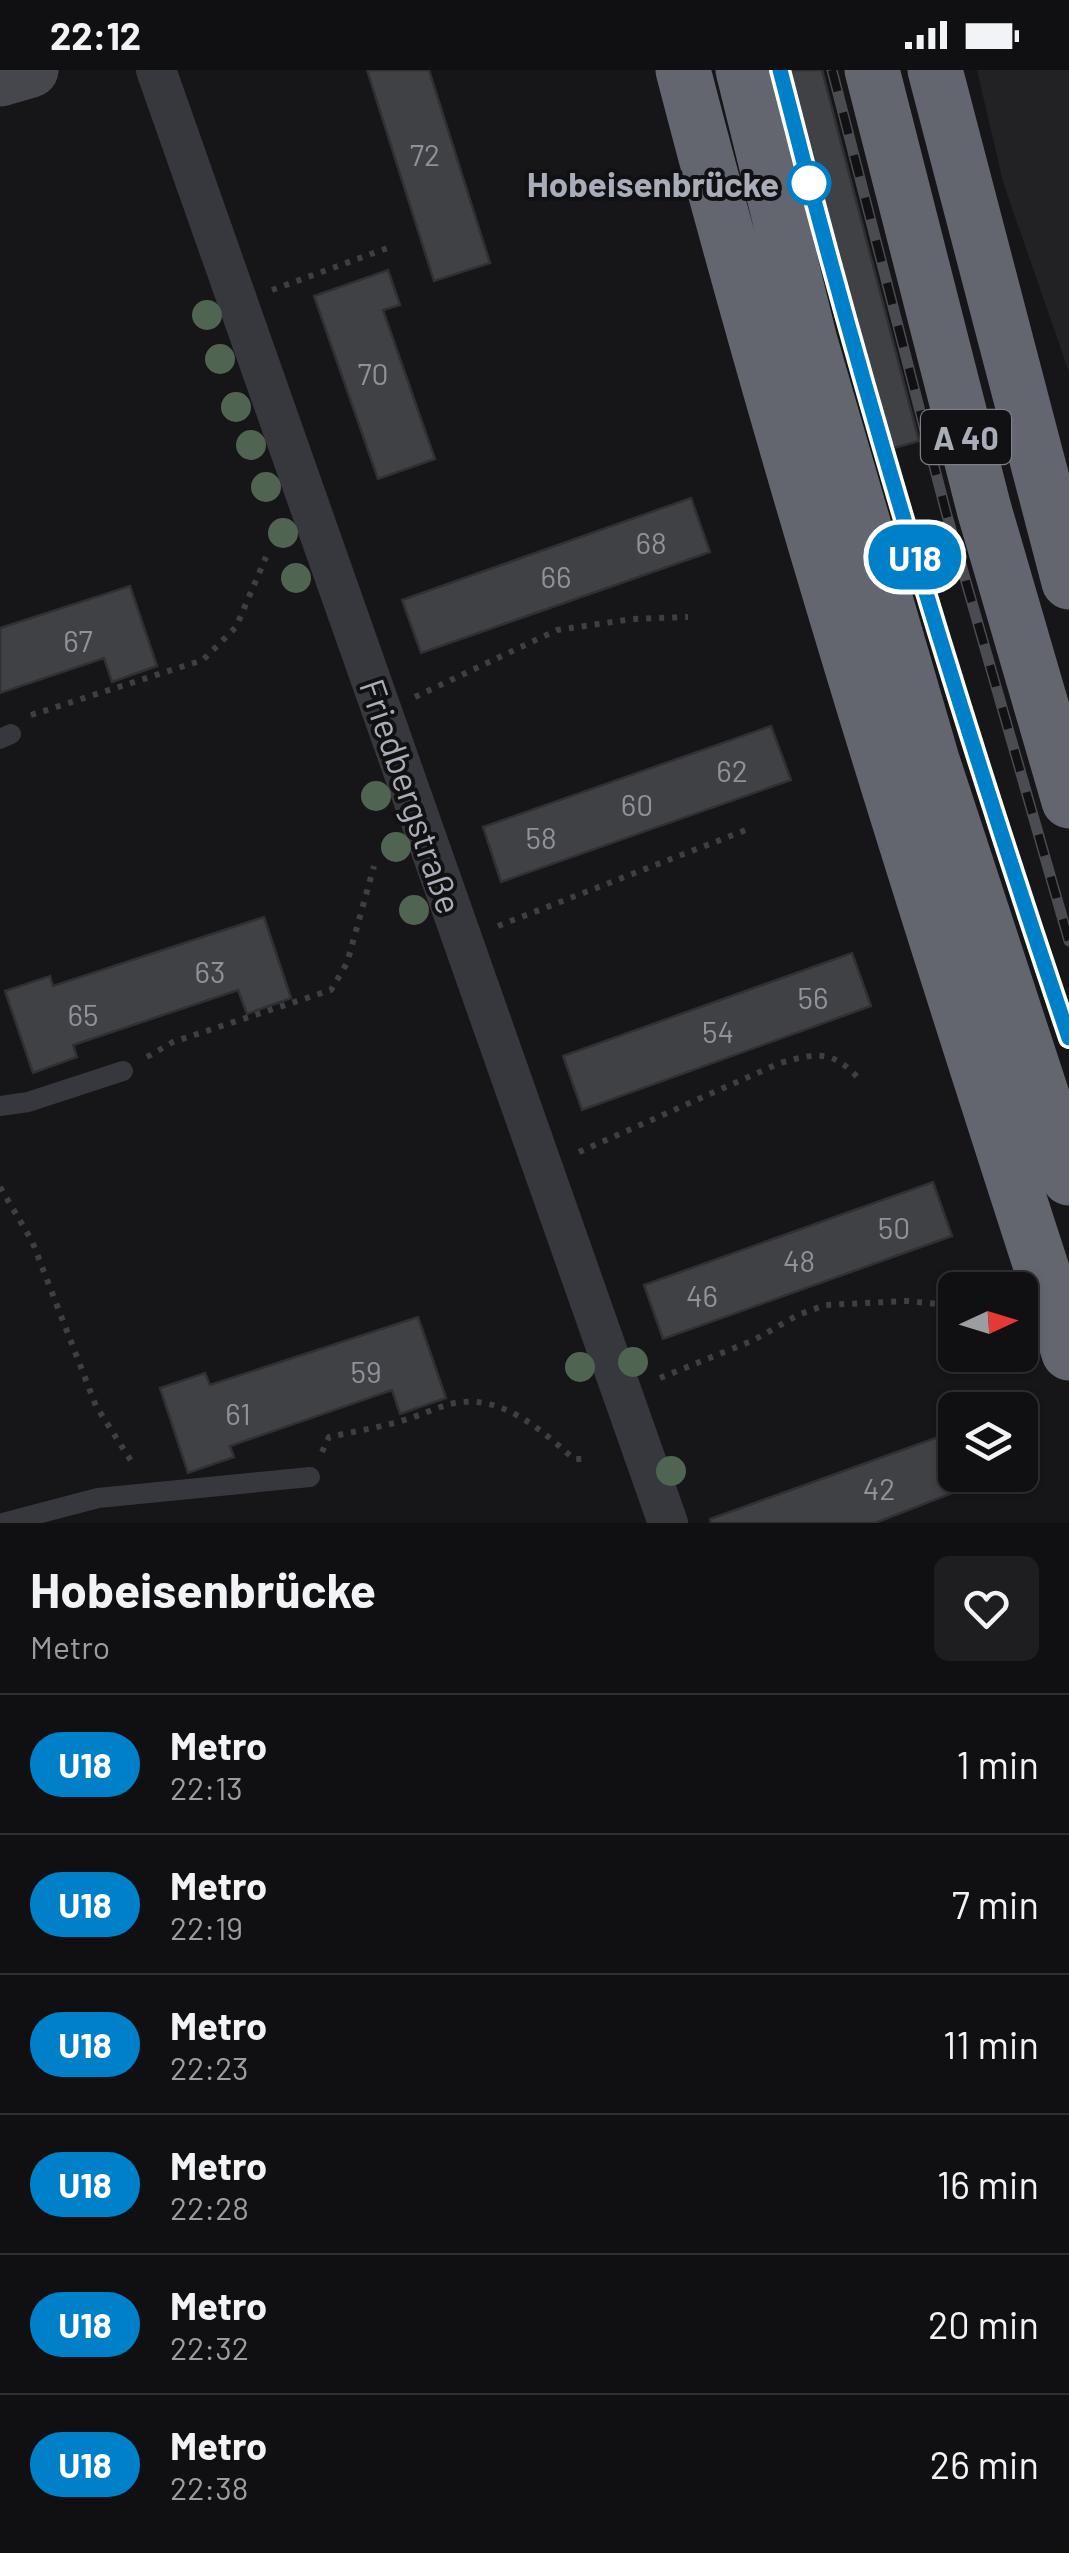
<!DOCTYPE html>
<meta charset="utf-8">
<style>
:root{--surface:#101012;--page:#1e1e20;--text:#f1f3f6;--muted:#9c9d9f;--line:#303032}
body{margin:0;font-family:Barlow,sans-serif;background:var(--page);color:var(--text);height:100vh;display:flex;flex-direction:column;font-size:38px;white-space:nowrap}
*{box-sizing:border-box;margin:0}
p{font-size:32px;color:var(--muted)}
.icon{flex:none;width:55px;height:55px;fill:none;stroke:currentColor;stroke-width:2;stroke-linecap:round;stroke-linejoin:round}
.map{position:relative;height:1453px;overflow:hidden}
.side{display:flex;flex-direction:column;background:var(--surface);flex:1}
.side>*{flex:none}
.badge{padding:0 20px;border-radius:32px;font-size:35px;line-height:65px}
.needle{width:65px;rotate:86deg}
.controls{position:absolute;left:938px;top:1202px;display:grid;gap:20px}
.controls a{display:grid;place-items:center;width:100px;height:100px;border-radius:15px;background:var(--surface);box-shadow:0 2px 8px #0004,0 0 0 2px var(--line);font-size:50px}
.map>.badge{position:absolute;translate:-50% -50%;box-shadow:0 0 0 5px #fff}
.round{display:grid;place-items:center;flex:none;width:105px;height:105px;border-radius:15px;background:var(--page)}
.summary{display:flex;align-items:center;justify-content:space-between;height:170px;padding:0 30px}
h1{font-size:48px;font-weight:700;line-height:75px}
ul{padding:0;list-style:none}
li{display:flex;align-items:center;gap:30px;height:140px;padding:0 30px;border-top:2px solid var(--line)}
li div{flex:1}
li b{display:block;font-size:38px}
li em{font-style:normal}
li .badge{min-width:110px;font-weight:700;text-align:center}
.status{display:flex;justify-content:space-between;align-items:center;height:70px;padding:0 50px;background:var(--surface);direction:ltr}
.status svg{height:28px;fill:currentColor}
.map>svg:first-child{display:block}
</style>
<div class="status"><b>22:12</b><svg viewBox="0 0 49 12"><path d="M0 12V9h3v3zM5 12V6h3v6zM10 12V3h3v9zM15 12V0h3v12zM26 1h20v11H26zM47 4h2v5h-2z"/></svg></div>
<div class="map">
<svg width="1069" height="1453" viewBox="0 0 1069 1453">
<rect width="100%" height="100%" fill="#161618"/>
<path fill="#222225" d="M977 0H1069V302L1003 112Z"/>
<path fill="#404145" stroke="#303034" stroke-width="2.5" d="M367 0H429L490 193 434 211Z
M790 0H822L919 371 891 379 856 258Z
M388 200 400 235 383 240 435 389 378 409 314 226Z
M691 428 710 482 421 583 402 530Z
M130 516 157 596 112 612 104 588 0 623V558Z
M771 656 791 710 501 812 483 757Z
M264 847 291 928 247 944 238 920 73 975 77 987 33 1003 5 921 50 906 53 916Z
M852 883 871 936 582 1040 563 986Z
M933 1112 952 1166 663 1269 644 1215Z
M418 1247 446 1328 400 1344 392 1320 230 1376 234 1387 188 1403 160 1318 205 1303 210 1315Z
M955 1361V1422L875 1453H711L710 1449Z"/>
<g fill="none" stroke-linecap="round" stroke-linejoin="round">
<path stroke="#3d3f44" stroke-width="6" stroke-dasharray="5 8" stroke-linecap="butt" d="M272 220 393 176
M415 627 557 560 633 549 688 547
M31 645 203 590 236 557 266 487
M498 856 751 758
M147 987 173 972 331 920 347 893 374 796
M579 1082 780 993C817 983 832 979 859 1009
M0 1117 32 1171 96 1336 133 1394
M660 1308 754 1270 798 1245 825 1235 906 1231 948 1235
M322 1382 329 1367C352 1362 375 1358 398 1352 416 1347 433 1339 450 1334 500 1322 540 1359 574 1389H584"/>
<path stroke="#37383d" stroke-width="20" d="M0 669 11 664
M0 1036 28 1032 123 1001
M3 1453 98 1428 310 1407"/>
<path stroke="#37383d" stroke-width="40" d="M156 0 668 1453"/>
<path stroke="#45474d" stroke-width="55" d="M0 9 31 0"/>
<path stroke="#63666e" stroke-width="55" d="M683 0C795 432 931 858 1069 1283
M743 0 810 271 932 690 1069 1108
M872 0 984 439 1069 731
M935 0 1069 512"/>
<g stroke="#4a4c52" stroke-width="11">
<path id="rail" d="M780 0C864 327 960 649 1069 968
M832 0 946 442 1069 871"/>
</g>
<use href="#rail" stroke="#111113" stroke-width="8" stroke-dasharray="22" stroke-linecap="butt"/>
</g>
<g fill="#506452">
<circle cx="207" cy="245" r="15"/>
<circle cx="220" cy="289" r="15"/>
<circle cx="236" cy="337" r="15"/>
<circle cx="251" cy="375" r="15"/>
<circle cx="266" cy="417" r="15"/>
<circle cx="283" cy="463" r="15"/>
<circle cx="296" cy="508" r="15"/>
<circle cx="376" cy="726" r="15"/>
<circle cx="396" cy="777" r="15"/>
<circle cx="414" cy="840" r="15"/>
<circle cx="633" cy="1292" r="15"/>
<circle cx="580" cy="1297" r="15"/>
<circle cx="671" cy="1401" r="15"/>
</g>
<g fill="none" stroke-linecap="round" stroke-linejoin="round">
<g stroke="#fff" stroke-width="22">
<path id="line" d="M780 0C863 327 961 649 1069 968"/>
</g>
<use href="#line" stroke="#0080c8" stroke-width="15"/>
</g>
<circle fill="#fff" stroke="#0080c8" stroke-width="5" cx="809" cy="113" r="20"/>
<g text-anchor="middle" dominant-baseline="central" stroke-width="8" stroke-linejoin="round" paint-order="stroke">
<g font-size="30" fill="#8e929b">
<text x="425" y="84">72</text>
<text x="373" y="303">70</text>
<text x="651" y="472">68</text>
<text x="556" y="506">66</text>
<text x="78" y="570">67</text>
<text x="732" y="700">62</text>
<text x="637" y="734">60</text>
<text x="541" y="767">58</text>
<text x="210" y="901">63</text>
<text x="813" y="927">56</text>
<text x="83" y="944">65</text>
<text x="718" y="961">54</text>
<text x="894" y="1157">50</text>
<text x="799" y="1190">48</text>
<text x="702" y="1225">46</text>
<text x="366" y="1301">59</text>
<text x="238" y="1343">61</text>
<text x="879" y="1418">42</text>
</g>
<rect fill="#111113" stroke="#7b7e86" stroke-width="2.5" x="921" y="340" width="90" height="54" rx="8"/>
<g font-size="32" font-weight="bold" fill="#a8adb8">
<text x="966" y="367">A 40</text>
</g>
<g font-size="35" font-weight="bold" fill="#a8adb8" stroke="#111113" text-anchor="end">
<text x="779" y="113">Hobeisenbrücke</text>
</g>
<g font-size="35" fill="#a8adb8" stroke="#111113">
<text transform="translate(412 726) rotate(71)">Friedbergstraße</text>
</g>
</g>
</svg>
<div class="controls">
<a><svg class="needle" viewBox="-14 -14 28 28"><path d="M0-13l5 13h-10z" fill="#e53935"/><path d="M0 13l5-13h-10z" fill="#9c9d9f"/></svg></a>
<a><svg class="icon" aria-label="layers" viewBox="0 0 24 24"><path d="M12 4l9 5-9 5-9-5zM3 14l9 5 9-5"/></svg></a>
</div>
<b class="badge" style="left:915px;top:487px;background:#0080c8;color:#fff">U18</b>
</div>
<section class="side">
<div class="summary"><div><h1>Hobeisenbrücke</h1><p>Metro</p></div><a class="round"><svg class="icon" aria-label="heart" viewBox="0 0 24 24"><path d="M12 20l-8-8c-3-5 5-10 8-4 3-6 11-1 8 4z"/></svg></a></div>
<ul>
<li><span class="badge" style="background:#0080c8;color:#fff">U18</span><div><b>Metro</b><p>22:13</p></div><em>1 min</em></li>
<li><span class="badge" style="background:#0080c8;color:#fff">U18</span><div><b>Metro</b><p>22:19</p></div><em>7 min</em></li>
<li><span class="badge" style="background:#0080c8;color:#fff">U18</span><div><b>Metro</b><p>22:23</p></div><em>11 min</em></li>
<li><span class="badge" style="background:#0080c8;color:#fff">U18</span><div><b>Metro</b><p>22:28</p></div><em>16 min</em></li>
<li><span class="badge" style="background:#0080c8;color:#fff">U18</span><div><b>Metro</b><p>22:32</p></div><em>20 min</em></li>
<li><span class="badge" style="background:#0080c8;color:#fff">U18</span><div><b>Metro</b><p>22:38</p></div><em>26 min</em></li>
</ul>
</section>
